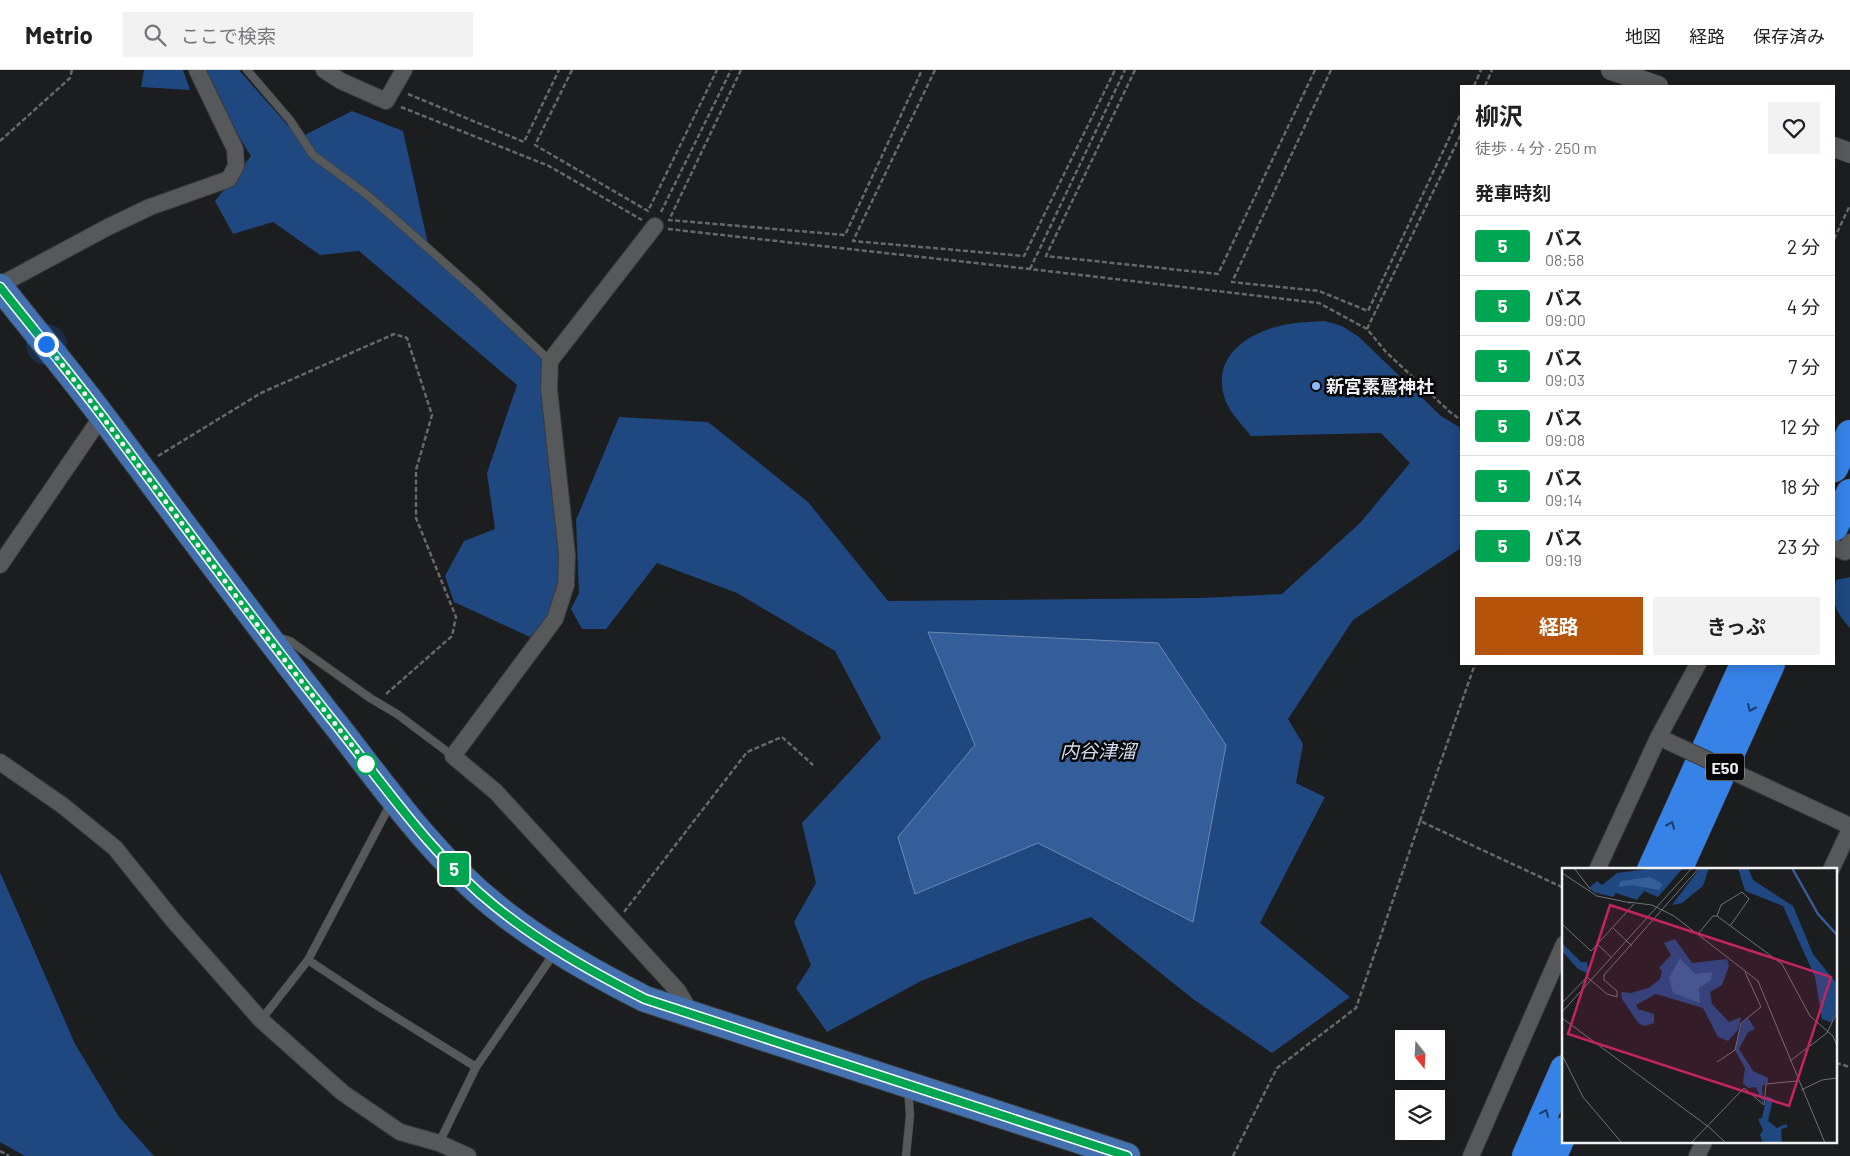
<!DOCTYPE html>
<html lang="ja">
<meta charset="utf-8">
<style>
:root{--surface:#fff;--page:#f2f2f2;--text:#202124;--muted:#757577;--line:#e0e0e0;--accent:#b45309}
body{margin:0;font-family:Barlow,"Noto Sans JP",sans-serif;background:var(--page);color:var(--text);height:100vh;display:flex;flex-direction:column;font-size:19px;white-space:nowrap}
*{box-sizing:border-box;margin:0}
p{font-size:16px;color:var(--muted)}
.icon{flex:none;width:28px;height:28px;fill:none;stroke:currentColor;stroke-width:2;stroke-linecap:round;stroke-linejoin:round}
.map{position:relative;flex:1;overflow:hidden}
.drawer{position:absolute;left:1460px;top:15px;width:375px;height:580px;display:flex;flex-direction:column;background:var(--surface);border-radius:0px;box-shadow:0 2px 12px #0003}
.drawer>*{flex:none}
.badge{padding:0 10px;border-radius:4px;font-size:18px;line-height:32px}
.needle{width:32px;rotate:162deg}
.buttons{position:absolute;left:1395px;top:960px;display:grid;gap:10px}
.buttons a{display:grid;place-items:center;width:50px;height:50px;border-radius:0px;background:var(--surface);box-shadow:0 2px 12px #0003;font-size:25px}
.you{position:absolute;width:25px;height:25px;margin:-12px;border:4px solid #fff;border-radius:50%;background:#1a73e8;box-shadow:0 0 0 8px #1a73e833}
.map>.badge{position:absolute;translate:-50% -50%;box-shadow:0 0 0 2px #fff}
h2{padding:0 15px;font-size:19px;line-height:45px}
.round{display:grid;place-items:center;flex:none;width:52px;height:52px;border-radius:0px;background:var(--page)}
.summary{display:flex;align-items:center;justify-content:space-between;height:85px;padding:0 15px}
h1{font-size:24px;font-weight:700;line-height:38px}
.button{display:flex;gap:10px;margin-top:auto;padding:10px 15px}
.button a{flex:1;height:58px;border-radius:0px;background:var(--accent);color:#fff;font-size:20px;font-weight:700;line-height:58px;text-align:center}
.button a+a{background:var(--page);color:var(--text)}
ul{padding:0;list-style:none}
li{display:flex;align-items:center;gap:15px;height:60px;padding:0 15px;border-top:1px solid var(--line)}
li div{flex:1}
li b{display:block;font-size:19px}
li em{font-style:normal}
li .badge{min-width:55px;font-weight:700;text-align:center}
header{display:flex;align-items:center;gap:30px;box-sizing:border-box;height:70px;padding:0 25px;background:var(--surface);border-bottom:1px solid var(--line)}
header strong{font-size:24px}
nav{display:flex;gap:28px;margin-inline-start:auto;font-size:18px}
.search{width:350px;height:45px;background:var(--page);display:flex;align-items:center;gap:12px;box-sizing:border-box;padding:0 18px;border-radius:0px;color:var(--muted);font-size:19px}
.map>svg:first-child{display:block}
</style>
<header>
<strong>Metrio</strong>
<div class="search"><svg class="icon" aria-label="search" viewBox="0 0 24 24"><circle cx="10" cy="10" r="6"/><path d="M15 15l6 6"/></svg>ここで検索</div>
<nav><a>地図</a><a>経路</a><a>保存済み</a></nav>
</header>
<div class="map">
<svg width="1850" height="1086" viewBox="0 0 1850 1086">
<rect width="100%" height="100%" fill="#1c1d1f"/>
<path fill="#1f4881" d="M144 0H183L190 20 141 17Z
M204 0H239L299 68 352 41 403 61 430 183 546 292 560 486 558 515 548 548 530 567 454 532 445 506 464 471 495 459 487 403 517 315 359 181 320 185 273 152 233 164 215 131 251 86 224 43Z
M1324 251 1342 256 1359 267 1441 346 1461 358V478L1353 550 1288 649 1303 674 1296 713 1325 727 1260 853 1350 927 1272 983 1193 929 1091 847 1017 873 921 911 827 962 796 918 811 895 794 852 816 813 802 753 881 668 835 581 737 523 657 493 606 559H582L571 539 579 523 576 450 619 347 708 352 808 432 888 531 1200 528 1282 524 1361 452 1410 393 1381 363 1251 366C1243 356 1228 340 1225 329 1210 285 1251 260 1289 254 1300 252 1312 252 1324 251Z
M1850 507V558C1834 540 1832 533 1836 510Z
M0 802 75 974 119 1047 154 1086H25L0 1072Z"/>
<path fill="#345e99" stroke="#6c8ab3" d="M928 562 1158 573 1226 675 1193 852 1038 773 915 824 898 767 975 675Z"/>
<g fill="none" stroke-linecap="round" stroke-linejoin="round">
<g stroke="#393a3c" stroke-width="9">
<path id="service" d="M247 0 290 50 313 85 366 124 394 148 475 220 550 291
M277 567 290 571 370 628 397 644 453 686
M308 890 373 933 476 997
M261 950 308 890 391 733
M439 1073 476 997 555 882
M906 1086 910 1045 908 1018"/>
</g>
<g stroke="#393a3c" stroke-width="18">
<path id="minor" d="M324 0 341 11 386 31 404 0
M655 156 550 291 549 319 567 485 566 515 555 549 453 686 496 722 678 921 692 945
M0 215 108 157 150 137 229 109 236 96 235 79 197 0
M1834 477 1845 482 1850 472
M0 495 102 346
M0 692 62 735 115 778 173 850 261 950 343 1023 400 1062 439 1073 468 1086
M1766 717 1850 756
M1597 800 1658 668 1698 594
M1831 800 1850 759
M1471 1086 1564 874
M1697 1086 1704 1072"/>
</g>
<g stroke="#393a3c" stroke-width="21">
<path id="tertiary" d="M1611 0 1658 16
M1834 77 1850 83"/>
</g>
<g stroke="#393a3c" stroke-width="28">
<path id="primary" d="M0 217C34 260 70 303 103 347 178 447 252 548 329 646 381 712 430 784 496 837 542 874 592 902 645 929L1127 1086"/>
</g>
<g stroke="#393a3c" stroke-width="29">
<path id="motorway" d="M1834 398 1850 364
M1834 457 1850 423
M1651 800 1744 594
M1678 800 1771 594
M1526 1086 1564 999
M1553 1086 1564 1061"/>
</g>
<path stroke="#67686a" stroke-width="2.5" stroke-dasharray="5 2.5" stroke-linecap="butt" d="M572 0 535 75 648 141 717 0
M741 0 669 150 845 165 922 0
M935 0 853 171 1024 186 1115 0
M1135 0 1046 186 1218 204 1315 0
M1331 0 1232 212 1319 221 1368 241 1461 43
M1474 16 1481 0
M1485 16 1492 0
M408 24 524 72 559 0
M401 37 549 96 642 150
M0 71 70 8 72 0
M661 142 731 0
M668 159 1030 199 1319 233 1367 259 1386 282 1450 342 1461 350
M1834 169 1850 135
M1030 199 1125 0
M1367 259 1461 64
M158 386 261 323 394 264 407 268 432 345 416 400V448L456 547 452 566 385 625
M1420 751 1475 594
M624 842 747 682 782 667 813 695
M1836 993 1850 997
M0 1081 9 1086
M1233 1086 1277 998 1356 938 1420 751 1564 818"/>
<use href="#service" stroke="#56585a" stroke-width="8"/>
<use href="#minor" stroke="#56585a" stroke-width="16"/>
<use href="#tertiary" stroke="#56585a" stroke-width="20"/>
<use href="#primary" stroke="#4371af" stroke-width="26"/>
<use href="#motorway" stroke="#3682e7" stroke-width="28"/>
<g stroke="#393a3c" stroke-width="18" stroke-linecap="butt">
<path id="minor-bridge" d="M1667 671 1766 717"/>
</g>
<use href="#minor-bridge" stroke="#56585a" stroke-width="16"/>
</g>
<defs><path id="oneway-chevron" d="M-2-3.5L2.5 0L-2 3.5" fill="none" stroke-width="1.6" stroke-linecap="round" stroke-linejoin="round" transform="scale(1.25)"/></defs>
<g stroke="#1c3e6c">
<use href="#oneway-chevron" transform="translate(1751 638) rotate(114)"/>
<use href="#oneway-chevron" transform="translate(1671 755) rotate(-66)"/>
<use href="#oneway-chevron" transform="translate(1545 1043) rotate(-66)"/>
</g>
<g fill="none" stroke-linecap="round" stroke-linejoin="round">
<g stroke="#fff" stroke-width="11">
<path id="line" d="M0 217C34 260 70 303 103 347 178 447 251 548 329 646 382 712 430 784 496 837 542 874 592 902 645 929L1127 1086"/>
</g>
<use href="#line" stroke="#00a651" stroke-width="8"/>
<path stroke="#eff0f1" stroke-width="5" stroke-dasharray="0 9" d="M46 274 102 346 265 565 369 697 366 694"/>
</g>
<circle fill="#8abafc" stroke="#070708" stroke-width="2" cx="1316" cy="316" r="5"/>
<circle fill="#fff" stroke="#00a651" stroke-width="2.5" cx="366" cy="694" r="10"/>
<g text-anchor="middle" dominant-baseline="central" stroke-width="5" stroke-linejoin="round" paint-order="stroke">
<rect fill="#070708" stroke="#a9aaab" stroke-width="1" x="1706" y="683.5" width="38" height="27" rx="4"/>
<g font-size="16" font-weight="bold" fill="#eff0f1">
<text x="1725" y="697">E50</text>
</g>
<g font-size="18" font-weight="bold" fill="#eff0f1" stroke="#070708" text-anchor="start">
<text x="1326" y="316">新宮素鷲神社</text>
</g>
<g font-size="19" font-style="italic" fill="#d1deef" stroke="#070708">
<text x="1098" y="680">内谷津溜</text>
</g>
</g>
<g transform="translate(1562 798)">
<rect width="275" height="275" fill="#1c1d1f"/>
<path d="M93 0H121L96 29 82 23 75 32 54 25 51 29 31 24 28 19 35 13 40 17 55 5ZM138 0H147L141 18 120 35 110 37ZM176 0H186L191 12 231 38 251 86 275 116V140L270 155 260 151 253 109 221 38 183 23ZM113 71 130 95 165 91 167 98 160 117 148 124 150 136 167 154 179 149 176 162 166 173 156 169 141 140 94 126 74 137 76 141 92 146V155L83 158 77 156 60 131 59 124 69 125 87 120 98 111 100 103 97 100 109 87 102 75ZM0 75 19 94H25L27 106 16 101 0 83ZM186 150 193 161 186 164 177 181 191 203 206 210V214L200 218 201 236 194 219 186 220 181 215 183 200 173 182 180 155ZM205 228 211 231 206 253 215 260 224 256 226 259 219 261 220 275H201L198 267 201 262 196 251 200 250Z" fill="#1f4881"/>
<path d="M88 9 101 16 97 22 69 17 56 19 59 13ZM118 90 133 106 150 104 149 112 137 120 138 135 111 125 107 110Z" fill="#345e99"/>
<path fill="none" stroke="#345e99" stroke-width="2.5" d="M230 0 256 46 275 67"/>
<path fill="none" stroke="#707173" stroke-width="1" d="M12 0 29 22M0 5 35 28 69 35M66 34 90 37 112 48 196 113 263 275M155 48 220 96 248 148 271 168 275 178M0 56 29 83 72 36M51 60 70 78M136 66 151 48H155L159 37 180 24 187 31 168 58M35 76 49 89M0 135 25 109 45 126 55 129V123L42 112V107L137 0M0 144 130 0M0 150 148 260 164 275M0 187 21 229 60 275M228 193 265 165 275 144M155 194 173 182 179 155 199 139 183 104M239 222 260 212 275 210M129 275 182 220 202 237 204 216 235 213"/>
<path fill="#c42362" fill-opacity="0.15" stroke="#c42362" stroke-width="2.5" d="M48 37 269 109 227 238 6 166Z"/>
<rect width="275" height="275" fill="none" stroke="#eff0f1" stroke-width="2.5"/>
</g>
</svg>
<div class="buttons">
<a><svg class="needle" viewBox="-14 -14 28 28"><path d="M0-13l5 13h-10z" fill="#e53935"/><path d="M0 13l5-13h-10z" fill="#757577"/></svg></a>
<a><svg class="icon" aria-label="layers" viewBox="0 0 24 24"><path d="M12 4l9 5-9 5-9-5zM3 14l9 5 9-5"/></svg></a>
</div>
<div class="you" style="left:46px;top:274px"></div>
<b class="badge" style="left:454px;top:799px;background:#00a651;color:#fff">5</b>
<section class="drawer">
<div class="summary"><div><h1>柳沢</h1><p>徒歩 · 4 分 · 250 m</p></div><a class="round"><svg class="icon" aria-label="heart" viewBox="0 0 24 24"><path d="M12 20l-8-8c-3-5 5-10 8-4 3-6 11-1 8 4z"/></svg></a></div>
<h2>発車時刻</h2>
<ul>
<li><span class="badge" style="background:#00a651;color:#fff">5</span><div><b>バス</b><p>08:58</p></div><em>2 分</em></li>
<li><span class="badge" style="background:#00a651;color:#fff">5</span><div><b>バス</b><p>09:00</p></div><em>4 分</em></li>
<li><span class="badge" style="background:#00a651;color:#fff">5</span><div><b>バス</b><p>09:03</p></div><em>7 分</em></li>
<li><span class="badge" style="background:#00a651;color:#fff">5</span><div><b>バス</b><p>09:08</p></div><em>12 分</em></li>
<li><span class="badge" style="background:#00a651;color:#fff">5</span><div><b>バス</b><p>09:14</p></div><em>18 分</em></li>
<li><span class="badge" style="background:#00a651;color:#fff">5</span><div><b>バス</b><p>09:19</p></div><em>23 分</em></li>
</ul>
<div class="button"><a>経路</a><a>きっぷ</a></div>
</section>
</div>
